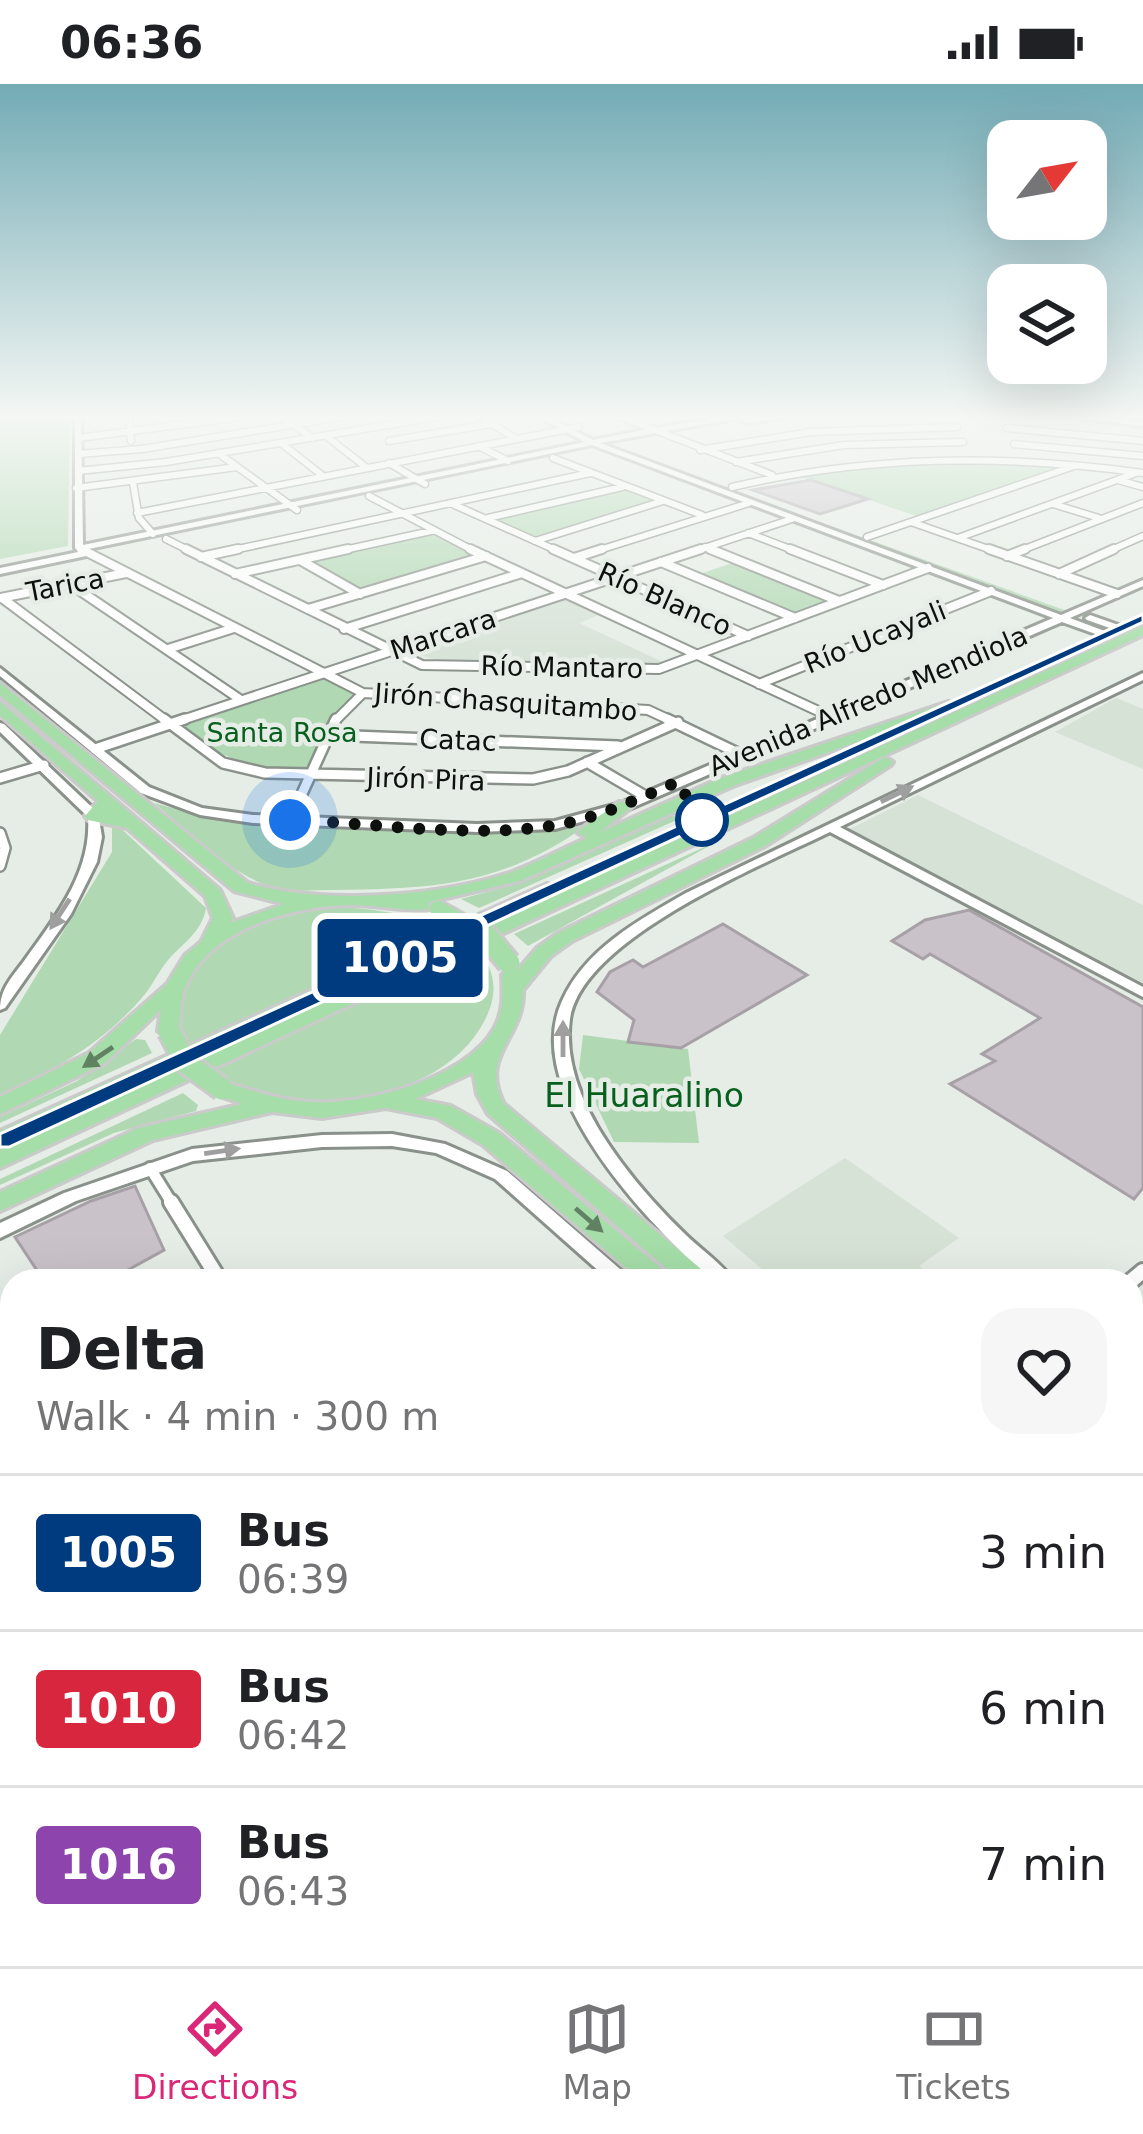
<!DOCTYPE html>
<meta charset="utf-8">
<style>
:root{--surface:#fff;--page:#f6f6f6;--text:#202124;--muted:#757577;--line:#e0e0e0;--accent:#db2777}
body{margin:0;font-family:"DejaVu Sans",sans-serif;background:var(--page);color:var(--text);height:100vh;display:flex;flex-direction:column;font-size:45px;white-space:nowrap}
*{box-sizing:border-box;margin:0}
p{font-size:39px;color:var(--muted)}
.icon{flex:none;width:66px;height:66px;fill:none;stroke:currentColor;stroke-width:2;stroke-linecap:round;stroke-linejoin:round}
.map{position:relative;flex:1;overflow:hidden}
.side{position:absolute;left:0px;top:1185px;width:1143px;height:699px;display:flex;flex-direction:column;background:var(--surface);border-radius:36px 36px 0 0;box-shadow:0 12px 48px #0002}
.side>*{flex:none}
.badge{padding:0 24px;border-radius:9px;font-size:42px;line-height:78px}
.needle{width:78px;rotate:59deg}
.controls{position:absolute;left:987px;top:36px;display:grid;gap:24px}
.controls a{display:grid;place-items:center;width:120px;height:120px;border-radius:24px;background:var(--surface);box-shadow:0 12px 48px #0002;font-size:60px}
.you{position:absolute;width:60px;height:60px;margin:-30px;border:9px solid #fff;border-radius:50%;background:#1a73e8;box-shadow:0 0 0 18px #1a73e833}
.map>.badge{position:absolute;translate:-50% -50%;box-shadow:0 0 0 6px #fff}
.round{display:grid;place-items:center;flex:none;width:126px;height:126px;border-radius:36px;background:var(--page)}
.overview{display:flex;align-items:center;justify-content:space-between;height:204px;padding:0 36px}
h1{font-size:57px;font-weight:700;line-height:90px}
ul{padding:0;list-style:none}
li{display:flex;align-items:center;gap:36px;height:156px;padding:0 36px;border-top:3px solid var(--line)}
li div{flex:1}
li b{display:block;font-size:45px}
li em{font-style:normal}
li .badge{min-width:132px;font-weight:700;text-align:center}
.status{display:flex;justify-content:space-between;align-items:center;height:84px;padding:0 60px;background:var(--surface);direction:ltr}
.status svg{height:33px;fill:currentColor}
.menu{display:flex;justify-content:space-around;align-items:center;height:168px;border-top:3px solid var(--line);background:var(--surface);font-size:33px;color:var(--muted)}
.menu a{display:grid;justify-items:center;gap:6px}
.menu .active{color:var(--accent)}
.map>svg:first-child{display:block}
</style>
<div class="status"><b>06:36</b><svg viewBox="0 0 49 12"><path d="M0 12V9h3v3zM5 12V6h3v6zM10 12V3h3v9zM15 12V0h3v12zM26 1h20v11H26zM47 4h2v5h-2z"/></svg></div>
<div class="map">
<svg width="1143" height="1882" viewBox="0 0 1143 1882">
<rect width="100%" height="100%" fill="#e6ede6"/>
<path fill="#d6e2d6" d="M568 515 601 530 579 539 663 578 642 583 437 576 408 568Z
M1116 614 1143 625V685L1055 648Z
M918 711 1143 821V899L850 745Z
M845 1074 959 1154 919 1182 938 1197H776L723 1152Z"/>
<path fill="#b0d8b2" d="M70 331 68 462 0 475V332Z
M619 364 628 369 1067 527 1059 530 611 365Z
M905 376 1071 381 916 432 796 391Z
M627 406 655 417 533 453 493 435Z
M430 448 480 472 363 508 307 475Z
M735 478 834 518 796 532 697 491Z
M323 593 358 612 334 630 305 686C241 683 229 678 178 640Z
M154 719C230 741 304 744 383 747 452 750 520 754 587 741 485 814 404 803 285 807 234 796 194 751 154 719Z
M671 730 679 735 479 824 461 815 526 797Z
M112 736 206 824C202 848 184 858 168 876 158 888 152 903 141 915 103 959 53 987 0 1011V951L112 768Z
M720 756 528 862 514 850Z
M330 824C391 821 537 849 481 943 436 1018 313 1030 239 1003 213 993 180 970 178 940 171 862 270 832 330 824Z
M583 951 688 965 699 1059 614 1058 579 985Z
M136 955 145 956 152 969 0 1039V1033L77 997Z
M183 1009 198 1021 196 1027 114 1049 0 1101V1095Z"/>
<path fill="#c9c2c9" stroke="#a7a1a7" stroke-width="3" d="M811 396 868 415 820 430 753 406Z
M969 826 1143 923V1104L1134 1115 950 1000 995 977 982 970 1040 934 930 870 923 875 892 857 925 836Z
M723 840 807 891 681 964 628 958 634 936 597 908 610 888 633 876 643 883Z
M135 1102 164 1166 108 1197H44L15 1153 91 1117Z
M1143 1417V1517L1131 1507V1429Z"/>
<g fill="none" stroke-linecap="round" stroke-linejoin="round">
<g stroke="#8a908a" stroke-width="9">
<path id="street-far5" d="M129 331 131 357
M279 331 313 354
M477 331 515 354
M616 331 772 391
M1007 344 1143 357
M326 352 367 384
M78 354 256 331
M389 357 491 340
M281 359 323 392
M1014 360 1143 372
M479 362 508 377
M700 366 811 348 957 343
M218 369 297 426
M78 370 142 365 353 331
M553 374 702 431
M736 378 844 361 963 358
M389 379 425 400
M78 387 166 378 448 331
M1118 396 1143 403
M133 399 139 434 153 450
M732 403C870 371 1003 370 1143 389
M76 404 237 383
M369 412 476 468
M450 419 560 468
M1053 420 1102 435
M137 429 579 343
M488 434 622 403
M911 438 997 468
M748 449 798 468
M867 453 1074 382
M958 454 1136 389
M166 455 192 468
M535 457 663 417
M705 463 718 468
M79 464 87 468
M224 468 590 389
M335 468 431 447
M593 468 749 419
M692 468 792 435
M1017 468 1143 419
M1107 468 1143 452"/>
</g>
<g stroke="#8a908a" stroke-width="12">
<path id="street-far4" d="M81 465 363 609 648 626 674 638
M186 465 422 581 659 585 928 484
M470 465 831 633
M553 465 748 552
M710 465 839 517
M790 465 883 501
M989 465 1117 510
M1007 472 1025 465
M201 473 238 465
M574 474 602 465
M300 476 360 510
M661 478 795 534
M235 490 348 465
M1059 490 1114 465
M70 500 241 616
M0 514 126 489
M2 514 168 638
M308 525 486 472
M344 545 522 489
M168 565 234 544
M759 600 991 507
M176 638 701 465
M334 638 363 609"/>
</g>
<g stroke="#8a908a" stroke-width="14">
<path id="street-far3" d="M164 635 223 679 265 689 533 695 568 687 678 638
M667 635 742 671
M327 651 618 662
M95 665 185 635
M587 678 645 712
M0 694 44 681
M290 736 336 635
M0 749 5 764 0 782"/>
</g>
<g stroke="#8a908a" stroke-width="16">
<path id="street-far2" d="M150 1084 173 1121"/>
</g>
<g stroke="#8a908a" stroke-width="20">
<path id="street-far1" d="M171 1118 220 1197
M1131 1197 1143 1187"/>
</g>
<g stroke="#8a908a" stroke-width="22">
<path id="street" d="M226 1872 232 1882
M774 1872 783 1882
M146 1882 158 1872"/>
</g>
<g stroke="#8a908a" stroke-width="6">
<path id="secondary" d="M75 331H81L83 461 585 358 535 331H544L593 356 649 345 738 331H756L600 359 1061 531 1143 496V502L1070 534 1110 549V553H1104L1062 538 629 725 555 745 477 748 253 739 200 731 141 709 0 592V584L149 703 202 724 253 731 477 740 555 737 621 719 1053 534 592 361 79 467 75 464Z
M781 331H806L746 339 742 337Z
M1050 331H1076L1143 338V342Z
M88 466 92 469 91 471 0 490V484Z
M1090 531 1124 543 1126 545 1121 548 1087 536 1085 534Z
M1143 589V596L840 743 1143 903V913L830 748C763 781 582 854 570 935 563 987 591 1038 621 1078 641 1105 664 1130 688 1153 703 1167 722 1180 734 1197H713C651 1142 520 1009 562 917 585 865 639 836 686 809Z
M0 639 4 640 98 729 102 753 97 778 71 830 5 924 0 926C0 905 12 893 24 877 55 834 92 788 88 733L0 648Z
M392 1050 445 1060 507 1087 628 1192 631 1197H610L495 1095 436 1069 392 1062 322 1063 193 1077 76 1117 0 1154V1139L64 1109 192 1065 322 1051Z
M1131 1520 1143 1527V1553L1131 1546Z
M1131 1644 1143 1650V1678L1131 1672Z"/>
</g>
<g stroke="#cacaca" stroke-width="6">
<path id="highway" d="M1143 542V551L0 1084V1066Z
M0 599 248 799C322 821 435 813 509 789 535 780 561 765 587 754L578 749 581 745 619 718H631L633 722 599 749 721 694 948 618 961 621 733 702 520 797 429 818V825C405 828 378 821 353 821 295 821 207 844 184 906 179 920 182 937 176 952L169 954 158 947 161 925 105 979 0 1030V1013L89 969 167 900 185 871 201 858 213 834 205 812 127 744 88 736 85 732 98 717 0 631V618L220 806 233 834 230 839 284 820 234 807 0 611Z
M885 673 893 678 891 681 765 762 572 857 551 872 523 906C525 954 478 970 504 1020L707 1190 711 1197H681L488 1030 477 1010 473 988 415 1015 451 1022 499 1049 668 1190 672 1197H642L483 1061 437 1034 386 1024 322 1034 272 1028 153 1056 0 1127V1108L139 1044 243 1020 214 1010 211 1005 214 1000 222 998C252 1006 280 1017 312 1018 366 1021 465 995 494 945 504 927 503 911 502 891L505 887 518 886 537 864 558 849 753 754Z
M547 800 554 802 556 806 554 810 0 1064V1047Z
M1131 1549 1143 1554V1591L1131 1586Z
M1131 1590 1143 1595V1635L1131 1630Z"/>
</g>
<use href="#street-far5" stroke="#fff" stroke-width="6"/>
<use href="#street-far4" stroke="#fff" stroke-width="8"/>
<use href="#street-far3" stroke="#fff" stroke-width="9"/>
<use href="#street-far2" stroke="#fff" stroke-width="10"/>
<use href="#street-far1" stroke="#fff" stroke-width="14"/>
<use href="#street" stroke="#fff" stroke-width="16"/>
<use href="#secondary" fill="#fff" fill-rule="evenodd"/>
<use href="#highway" fill="#a5dea9" fill-rule="evenodd"/>
<g stroke="#cacaca" stroke-width="21" stroke-linecap="butt">
<path id="highway-bridge-far1" d="M438 825 486 852"/>
</g>
<g stroke="#cacaca" stroke-width="27" stroke-linecap="butt">
<path id="highway-bridge" d="M484 849 509 879
M169 947 186 979 222 1005"/>
</g>
<use href="#highway-bridge-far1" stroke="#a5dea9" stroke-width="16"/>
<use href="#highway-bridge" stroke="#a5dea9" stroke-width="21"/>
</g>
<defs><path id="oneway-solid" d="M-6-.8H1V-3.2L6.5 0L1 3.2V.8H-6Z" transform="scale(3)"/></defs>
<g fill="#9f9f9f">
<use href="#oneway-solid" transform="translate(897 710) rotate(-26)"/>
<use href="#oneway-solid" transform="translate(60 830) rotate(123)"/>
<use href="#oneway-solid" transform="translate(563 955) rotate(-90)"/>
<use href="#oneway-solid" transform="translate(222 1067) rotate(-8)"/>
</g>
<g fill="#618163">
<use href="#oneway-solid" transform="translate(98 973) rotate(146)"/>
<use href="#oneway-solid" transform="translate(589 1136) rotate(41)"/>
</g>
<linearGradient id="sky" x2="0" y2="1"><stop stop-color="#73abb5"/><stop offset="0.56" stop-color="#f4f7f4"/><stop offset="1" stop-color="#f4f7f4" stop-opacity="0"/></linearGradient>
<rect width="1143" height="595" fill="url(#sky)"/>
<path fill="#003b80" stroke="#fff" stroke-width="3" d="M1143 530V538L9 1063H0V1050Z"/>
<g fill="none" stroke-linecap="round" stroke-linejoin="round">
<path stroke="#0e100e" stroke-width="12" stroke-dasharray="0 21.6" d="M290 736C378 739 476 756 563 740 603 732 640 714 677 698L702 736"/>
</g>
<circle fill="#fff" stroke="#003b80" stroke-width="6" cx="702" cy="736" r="24"/>
<g text-anchor="middle" dominant-baseline="central" stroke-width="9" stroke-linejoin="round" paint-order="stroke">
<g font-size="27" fill="#0e100e" stroke="#e6ede6">
<text transform="translate(65 501) rotate(-11)">Tarica</text>
<text transform="translate(665 515) rotate(24)">Río Blanco</text>
<text transform="translate(443 550) rotate(-18)">Marcara</text>
<text transform="translate(875 553) rotate(-22)">Río Ucayali</text>
<text transform="translate(562 583) rotate(1)">Río Mantaro</text>
<text transform="translate(868 617) rotate(-23)">Avenida Alfredo Mendiola</text>
<text transform="translate(506 618) rotate(4)">Jirón Chasquitambo</text>
<text transform="translate(458 656) rotate(2)">Catac</text>
<text transform="translate(426 695) rotate(2)">Jirón Pira</text>
</g>
<g font-size="27" fill="#08601e" stroke="#e6ede6">
<text x="282" y="648">Santa Rosa</text>
</g>
<g font-size="33" fill="#08601e" stroke="#e6ede6">
<text x="644" y="1011">El Huaralino</text>
</g>
</g>
</svg>
<div class="controls">
<a><svg class="needle" viewBox="-14 -14 28 28"><path d="M0-13l5 13h-10z" fill="#e53935"/><path d="M0 13l5-13h-10z" fill="#757577"/></svg></a>
<a><svg class="icon" aria-label="layers" viewBox="0 0 24 24"><path d="M12 4l9 5-9 5-9-5zM3 14l9 5 9-5"/></svg></a>
</div>
<div class="you" style="left:290px;top:736px"></div>
<b class="badge" style="left:400px;top:874px;background:#003b80;color:#fff">1005</b>
<section class="side">
<div class="overview"><div><h1>Delta</h1><p>Walk · 4 min · 300 m</p></div><a class="round"><svg class="icon" aria-label="heart" viewBox="0 0 24 24"><path d="M12 20l-8-8c-3-5 5-10 8-4 3-6 11-1 8 4z"/></svg></a></div>
<ul>
<li><span class="badge" style="background:#003b80;color:#fff">1005</span><div><b>Bus</b><p>06:39</p></div><em>3 min</em></li>
<li><span class="badge" style="background:#d7263d;color:#fff">1010</span><div><b>Bus</b><p>06:42</p></div><em>6 min</em></li>
<li><span class="badge" style="background:#8e44ad;color:#fff">1016</span><div><b>Bus</b><p>06:43</p></div><em>7 min</em></li>
</ul>
</section>
</div>
<nav class="menu">
<a class="active"><svg class="icon" aria-label="directions" viewBox="0 0 24 24"><path d="M12 3l9 9-9 9-9-9zM9 14v-3h6M13 9l2 2-2 2"/></svg>Directions</a>
<a><svg class="icon" aria-label="map" viewBox="0 0 24 24"><path d="M3 6l6-2 6 2 6-2v14l-6 2-6-2-6 2zM9 4v14M15 6v14"/></svg>Map</a>
<a><svg class="icon" aria-label="tickets" viewBox="0 0 24 24"><path d="M3 7h18v10H3zM15 7v10"/></svg>Tickets</a>
</nav>
